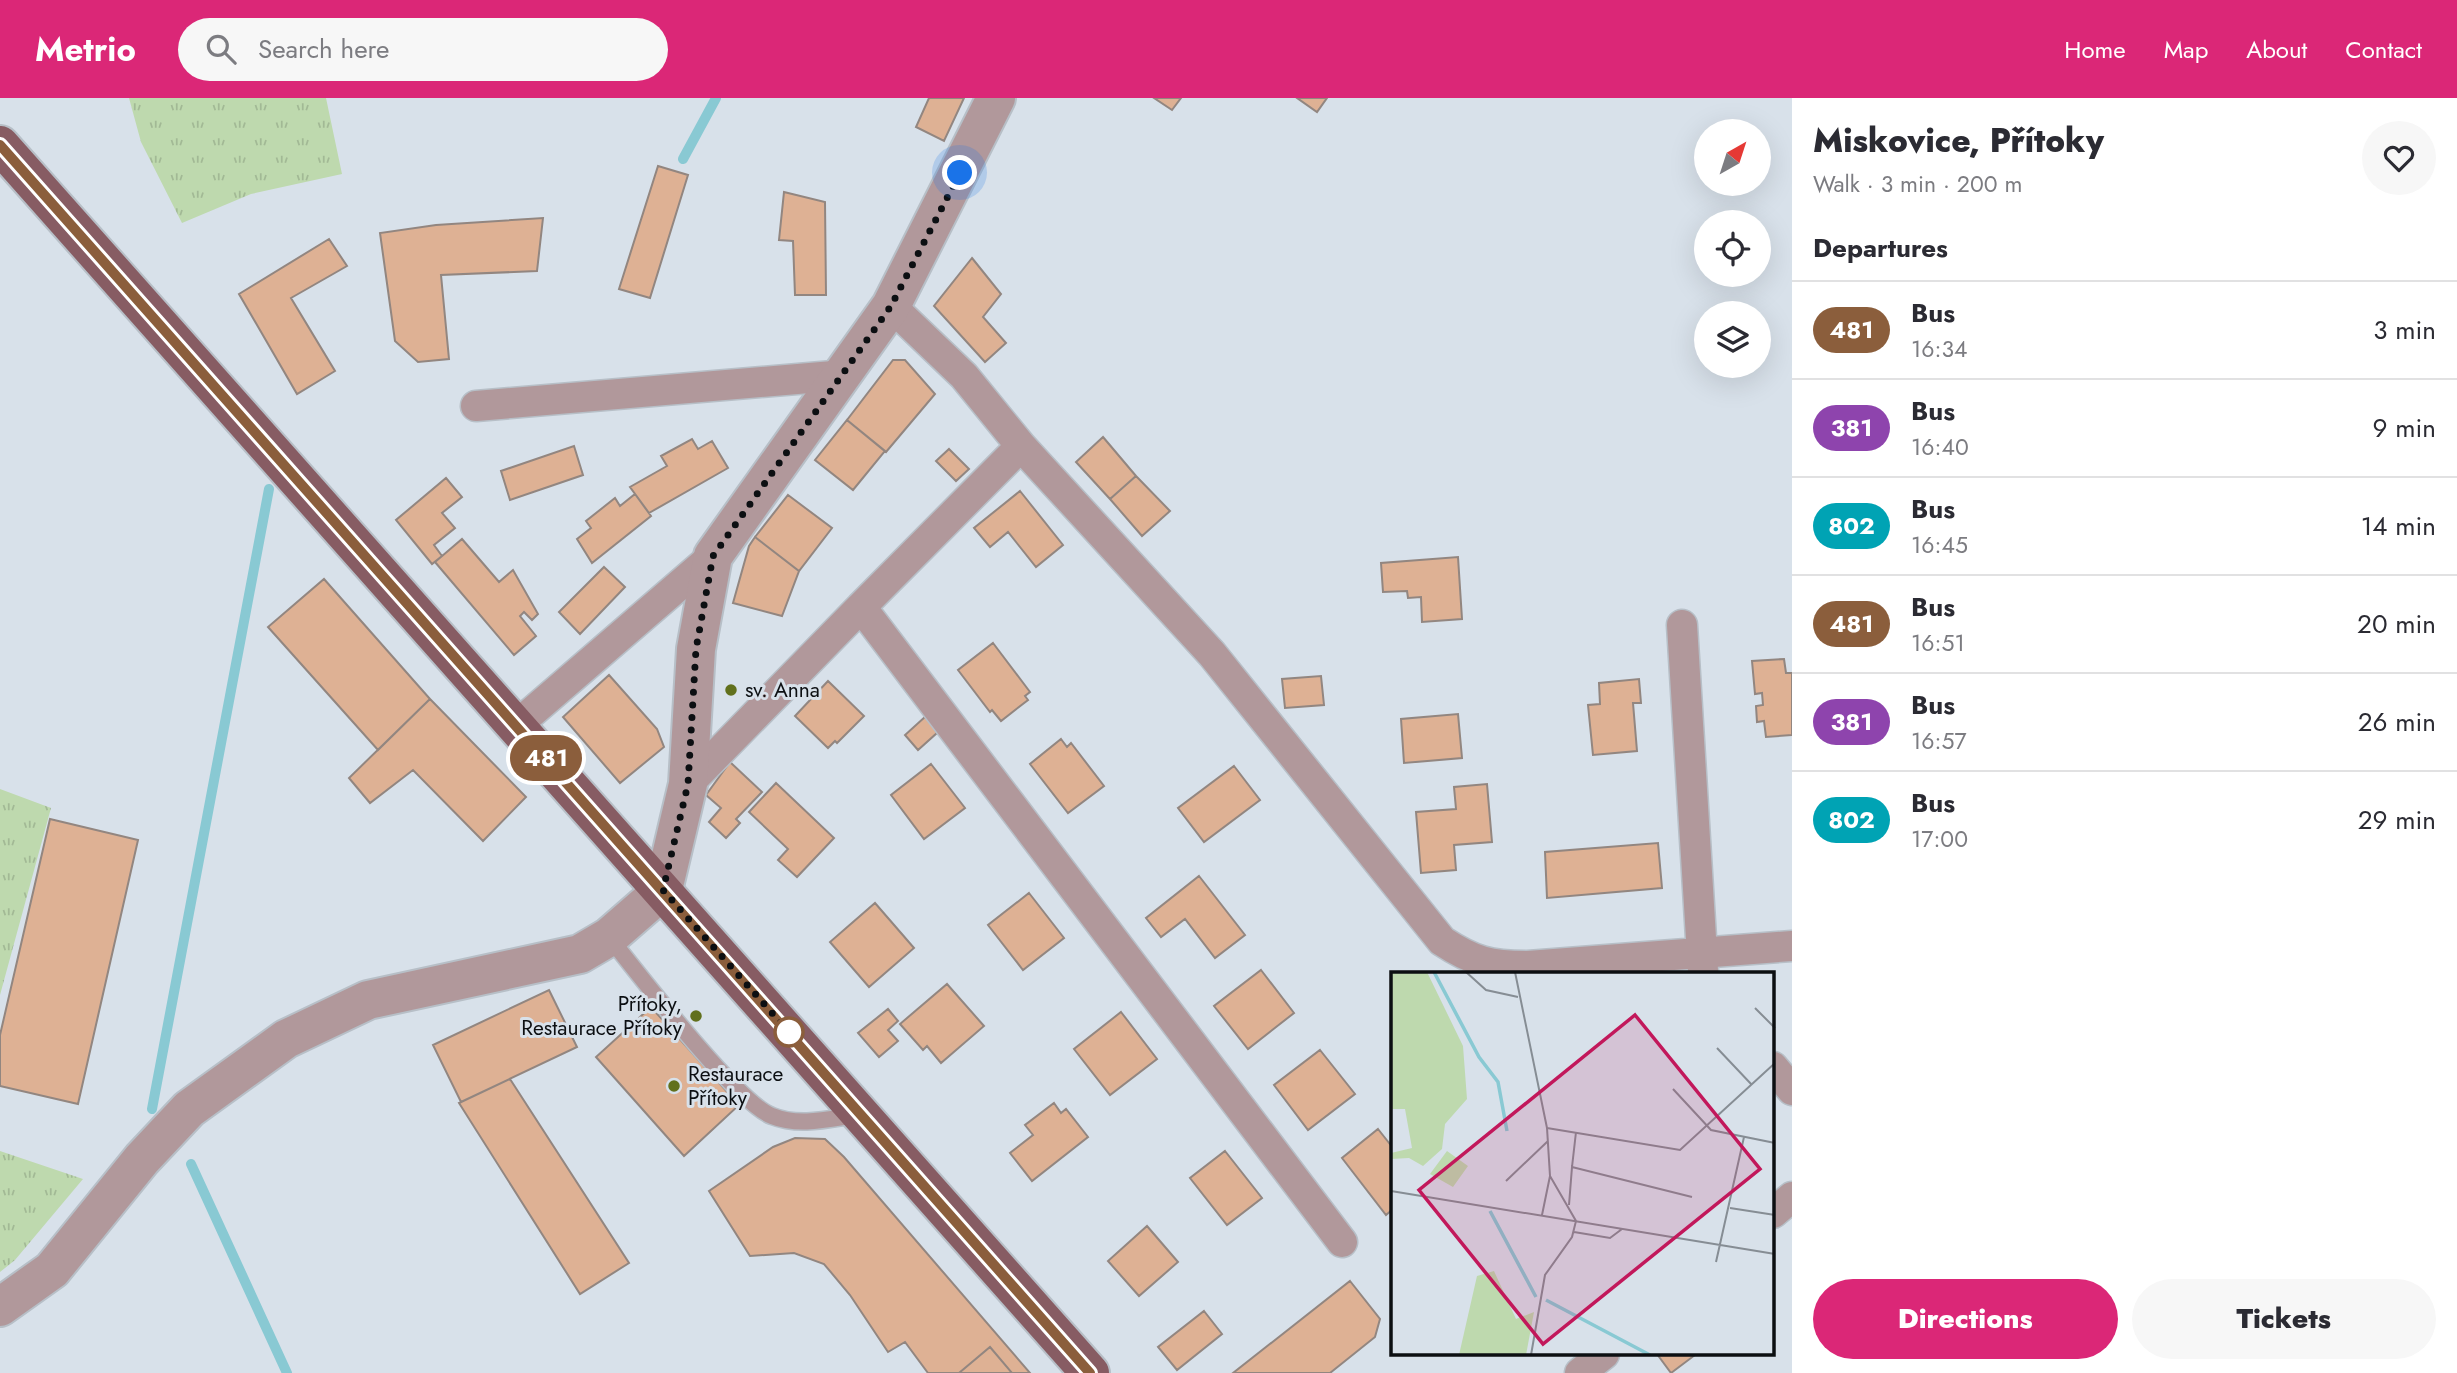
<!DOCTYPE html>
<meta charset="utf-8">
<style>
:root{--surface:#fff;--page:#f7f7f7;--text:#2b2b33;--muted:#7c7c81;--line:#e1e1e2;--accent:#db2777}
body{margin:0;font-family:Jost,sans-serif;background:var(--page);color:var(--text);height:100vh;display:flex;flex-direction:column;font-size:26px;white-space:nowrap}
*{box-sizing:border-box;margin:0}
p{font-size:23px;color:var(--muted)}
.icon{flex:none;width:38px;height:38px;fill:none;stroke:currentColor;stroke-width:2;stroke-linecap:round;stroke-linejoin:round}
.map{position:relative;flex:1;overflow:hidden}
.details{display:flex;flex-direction:column;background:var(--surface);width:665px}
.details>*{flex:none}
.badge{padding:0 14px;border-radius:23px;font-size:24px;line-height:46px}
.needle{width:46px;rotate:39deg}
.controls{position:absolute;left:1694px;top:21px;display:grid;gap:14px}
.controls a{display:grid;place-items:center;width:77px;height:77px;border-radius:50%;background:var(--surface);box-shadow:0 7px 28px #0002;font-size:35px}
.you{position:absolute;width:35px;height:35px;margin:-18px;border:5px solid #fff;border-radius:50%;background:#1a73e8;box-shadow:0 0 0 10px #1a73e833}
.map>.badge{position:absolute;translate:-50% -50%;box-shadow:0 0 0 4px #fff}
h2{padding:0 21px;font-size:26px;line-height:63px}
.round{display:grid;place-items:center;flex:none;width:74px;height:74px;border-radius:37px;background:var(--page)}
.summary{display:flex;align-items:center;justify-content:space-between;height:119px;padding:0 21px}
h1{font-size:33px;font-weight:800;line-height:52px}
.primary-button{display:flex;gap:14px;margin-top:auto;padding:14px 21px}
.primary-button a{flex:1;height:80px;border-radius:42px;background:var(--accent);color:#fff;font-size:28px;font-weight:800;line-height:80px;text-align:center}
.primary-button a+a{background:var(--page);color:var(--text)}
ul{padding:0;list-style:none}
li{display:flex;align-items:center;gap:21px;height:98px;padding:0 21px;border-top:2px solid var(--line)}
li div{flex:1}
li b{display:block;font-size:26px}
li em{font-style:normal}
li .badge{min-width:77px;font-weight:700;text-align:center}
header{display:flex;align-items:center;gap:42px;box-sizing:border-box;height:98px;padding:0 35px;background:var(--accent);color:#fff}
header strong{font-size:33px}
nav{display:flex;gap:38px;margin-inline-start:auto;font-size:24px}
.search{width:490px;height:63px;background:var(--page);display:flex;align-items:center;gap:18px;box-sizing:border-box;padding:0 24px;border-radius:38px;color:var(--muted);font-size:26px}
main{display:flex;flex:1;min-height:0}
.map>svg:first-child{display:block}
</style>
<header>
<strong>Metrio</strong>
<div class="search"><svg class="icon" aria-label="search" viewBox="0 0 24 24"><circle cx="10" cy="10" r="6"/><path d="M15 15l6 6"/></svg>Search here</div>
<nav><a>Home</a><a>Map</a><a>About</a><a>Contact</a></nav>
</header>
<main>
<div class="map">
<svg width="1792" height="1275" viewBox="0 0 1792 1275">
<defs>
<pattern id="grass-tufts" width="24" height="20" patternUnits="userSpaceOnUse" patternTransform="scale(1.75)"><rect width="24" height="20" fill="#bed9ae"/><path d="M3 7l-1-3M5 7V3M7 7l1-3M15 17l-1-3M17 17v-4M19 17l1-3" fill="none" stroke="#a2b995"/></pattern>
</defs>
<rect width="100%" height="100%" fill="#d8e1ea"/>
<path fill="url(#grass-tufts)" d="M129 0H326L342 76 251 96 182 125 141 44Z
M0 691 51 710 0 897Z
M0 1053 83 1081 15 1162 0 1174Z"/>
<g fill="none" stroke-linecap="round" stroke-linejoin="round">
<path stroke="#89c9d3" stroke-width="10" d="M683 61 716 0
M152 1011 269 391
M191 1066 287 1275"/>
</g>
<path fill="#deb194" stroke="#928680" stroke-width="2" d="M929 0H964L944 43 916 29Z
M1154 0H1181L1172 12Z
M1297 0H1327L1317 14Z
M658 68 688 77 650 200 619 191Z
M784 94 825 104 826 197H795L793 143 779 142Z
M543 120 537 173 441 177 449 261 418 264 395 243 380 135 436 127Z
M329 141 347 168 291 200 335 273 297 296 239 196Z
M972 160 1001 196 983 219 1006 245 985 264 934 208Z
M893 262H905L935 296 886 354 847 322Z
M847 322 885 353 853 392 815 362Z
M1103 339 1136 378 1110 401 1076 364Z
M692 341 698 351 712 343 728 370 649 415 630 389 667 368 661 358Z
M574 348 583 377 510 402 501 373Z
M949 351 969 371 956 383 936 363Z
M1136 378 1170 413 1142 438 1110 401Z
M446 380 462 399 442 415 455 430 434 447 442 458 432 466 396 422Z
M1020 393 1063 447 1036 469 1008 434 990 449 974 430Z
M635 396 651 418 592 465 577 441 591 430 586 423 615 400 620 408Z
M788 397 832 430 799 473 755 439Z
M755 439 799 473 782 518 733 505 749 448Z
M462 441 499 484 513 472 538 516 532 522 524 514 520 518 536 538 514 557 435 464Z
M1458 459 1462 521 1422 524 1421 499 1408 500 1407 493 1383 494 1381 465Z
M604 469 625 489 580 536 559 514Z
M324 481 430 601 378 652 268 529Z
M993 545 1030 594 1025 598 1028 602 1001 623 992 612 990 614 958 572Z
M1784 561 1786 575H1792V637L1766 639 1764 623 1757 624 1756 608 1763 607 1762 595 1755 596 1752 563Z
M609 577 657 631 664 649 620 685 563 619Z
M1321 578 1324 607 1285 610 1282 581Z
M1639 581 1641 605H1633L1637 653 1593 657 1588 607 1600 606 1599 585Z
M828 583 864 618 837 645 835 643 828 650 795 618Z
M430 601 526 699 483 743 413 672 370 705 349 680Z
M1458 616 1462 660 1404 665 1401 621Z
M926 618 938 634 918 652 905 637Z
M1061 641 1067 649 1071 645 1104 688 1068 715 1030 666Z
M730 664 762 694 736 721 740 725 726 740 709 724 721 710 706 697Z
M931 666 965 710 924 741 891 697Z
M1234 668 1260 702 1204 744 1178 710Z
M776 685 834 740 797 779 778 762 788 751 749 714Z
M1487 686 1492 744 1454 747 1456 772 1421 775 1416 714 1456 711 1454 689Z
M50 721 138 742 78 1006 0 988V937Z
M1658 745 1662 790 1547 800 1545 754Z
M1199 778 1245 837 1215 860 1185 821 1161 839 1146 820Z
M1029 795 1064 840 1023 872 988 827Z
M875 805 914 850 869 889 830 844Z
M1261 872 1294 915 1248 951 1214 908Z
M947 886 984 928 941 965 927 948 923 952 900 926Z
M549 892 577 949 461 1004 433 947Z
M651 909 739 1007 684 1058 596 959Z
M888 911 898 923 888 932 898 943 879 959 858 935Z
M1121 914 1157 961 1110 997 1074 951Z
M1320 952 1355 996 1308 1032 1274 987Z
M510 981 629 1165 580 1196 459 1005Z
M1054 1005 1061 1015 1066 1011 1088 1039 1032 1083 1010 1055 1033 1037 1025 1027Z
M1378 1031 1393 1050V1111L1386 1117 1342 1060Z
M795 1040 825 1041 844 1059 1030 1275H928L905 1244 888 1254 850 1197 824 1166 794 1155 750 1158 709 1093 773 1049Z
M1225 1053 1262 1100 1227 1127 1190 1080Z
M1147 1128 1178 1164 1139 1198 1108 1163Z
M1350 1183 1380 1221 1375 1239 1330 1275H1233Z
M1204 1213 1222 1236 1177 1272 1158 1249Z
M990 1249 1012 1275H959Z
M1657 1256H1694L1695 1257 1671 1275Z"/>
<g fill="none" stroke-linecap="round" stroke-linejoin="round">
<g stroke="#b7bfc7" stroke-width="19">
<path id="service" d="M609 839C637 874 737 1005 772 1018 799 1029 829 1021 857 1017"/>
</g>
<g stroke="#b7bfc7" stroke-width="33">
<path id="minor" d="M891 208 964 278 1021 348 1212 556 1442 843C1474 864 1490 868 1528 868L1792 848
M476 308 845 277
M861 509 1021 348
M1682 527 1703 873
M517 627 713 458
M688 686 861 509 1342 1144
M1773 969 1792 992
M1773 1115 1792 1099
M1580 1275 1604 1256"/>
</g>
<g stroke="#b7bfc7" stroke-width="42">
<path id="tertiary" d="M0 1209 52 1172 142 1061 189 1011 286 941 368 902 580 856 609 839 663 792 688 686 696 551 713 458 891 208 996 0"/>
</g>
<g stroke="#b7bfc7" stroke-width="42">
<path id="primary" d="M0 47 1090 1275"/>
</g>
<use href="#service" stroke="#b1989b" stroke-width="16"/>
<use href="#minor" stroke="#b1989b" stroke-width="30"/>
<use href="#tertiary" stroke="#b1989b" stroke-width="38"/>
<use href="#primary" stroke="#875c63" stroke-width="38"/>
</g>
<g fill="none" stroke-linecap="round" stroke-linejoin="round">
<g stroke="#fff" stroke-width="16">
<path id="line" d="M0 47 1090 1275"/>
</g>
<use href="#line" stroke="#8b5e3c" stroke-width="10"/>
<path stroke="#0c0f12" stroke-width="7" stroke-dasharray="0 12.6" d="M789 934 663 792 688 686 696 551 713 458 891 208 960 75"/>
</g>
<g fill="#61701c" stroke="#d8e1ea" stroke-width="2.5">
<circle cx="731" cy="592" r="7"/>
<circle cx="696" cy="918" r="7"/>
<circle cx="674" cy="988" r="7"/>
</g>
<circle fill="#fff" stroke="#8b5e3c" stroke-width="3.5" cx="789" cy="934" r="14"/>
<g text-anchor="middle" dominant-baseline="central" stroke-width="6" stroke-linejoin="round" paint-order="stroke">
<g font-size="21" fill="#0c0f12" stroke="#d8e1ea" text-anchor="start">
<text x="745" y="592">sv. Anna</text>
<text x="682" y="906" text-anchor="end">Přítoky,<tspan x="682" dy="24">Restaurace Přítoky</tspan></text>
<text x="688" y="976">Restaurace<tspan x="688" dy="24">Přítoky</tspan></text>
</g>
</g>
<g transform="translate(1391 874)">
<rect width="383" height="383" fill="#d8e1ea"/>
<path d="M0 0H36L72 74 76 127 54 152 51 177 32 194 18 186 0 187V181L21 176 14 137H0ZM56 179 77 194 62 215 39 202ZM103 299 125 347 143 340 135 383H68L86 304Z" fill="#bed9ae"/>
<path fill="none" stroke="#89c9d3" stroke-width="3.5" d="M43 0 88 85 107 110 116 159M99 239 145 325M155 328 259 383"/>
<path fill="none" stroke="#868d94" stroke-width="2" d="M75 0 95 18 127 25M124 0 156 156 159 204 185 249 181 265 154 303 140 383M364 36 384 56M326 76 361 113M282 117 320 158 384 171M156 156 289 178 384 91M181 195 185 160M115 209 157 169M0 219 384 282M178 233 181 195 301 225M339 236 384 243M151 243 159 204M183 260 219 266 231 257M325 290 353 165"/>
<path fill="#c2185b" fill-opacity="0.15" stroke="#c2185b" stroke-width="3.5" d="M244 43 369 197 152 372 28 218Z"/>
<rect width="383" height="383" fill="none" stroke="#0c0f12" stroke-width="3.5"/>
</g>
</svg>
<div class="controls">
<a><svg class="needle" viewBox="-14 -14 28 28"><path d="M0-13l5 13h-10z" fill="#e53935"/><path d="M0 13l5-13h-10z" fill="#7c7c81"/></svg></a>
<a><svg class="icon" aria-label="locate" viewBox="0 0 24 24"><circle cx="12" cy="12" r="6"/><path d="M12 2v4M12 18v4M2 12h4M18 12h4"/></svg></a>
<a><svg class="icon" aria-label="layers" viewBox="0 0 24 24"><path d="M12 4l9 5-9 5-9-5zM3 14l9 5 9-5"/></svg></a>
</div>
<div class="you" style="left:960px;top:75px"></div>
<b class="badge" style="left:546px;top:660px;background:#8b5e3c;color:#fff">481</b>
</div>
<section class="details">
<div class="summary"><div><h1>Miskovice, Přítoky</h1><p>Walk · 3 min · 200 m</p></div><a class="round"><svg class="icon" aria-label="heart" viewBox="0 0 24 24"><path d="M12 20l-8-8c-3-5 5-10 8-4 3-6 11-1 8 4z"/></svg></a></div>
<h2>Departures</h2>
<ul>
<li><span class="badge" style="background:#8b5e3c;color:#fff">481</span><div><b>Bus</b><p>16:34</p></div><em>3 min</em></li>
<li><span class="badge" style="background:#8e44ad;color:#fff">381</span><div><b>Bus</b><p>16:40</p></div><em>9 min</em></li>
<li><span class="badge" style="background:#00a3b4;color:#fff">802</span><div><b>Bus</b><p>16:45</p></div><em>14 min</em></li>
<li><span class="badge" style="background:#8b5e3c;color:#fff">481</span><div><b>Bus</b><p>16:51</p></div><em>20 min</em></li>
<li><span class="badge" style="background:#8e44ad;color:#fff">381</span><div><b>Bus</b><p>16:57</p></div><em>26 min</em></li>
<li><span class="badge" style="background:#00a3b4;color:#fff">802</span><div><b>Bus</b><p>17:00</p></div><em>29 min</em></li>
</ul>
<div class="primary-button"><a>Directions</a><a>Tickets</a></div>
</section>
</main>
